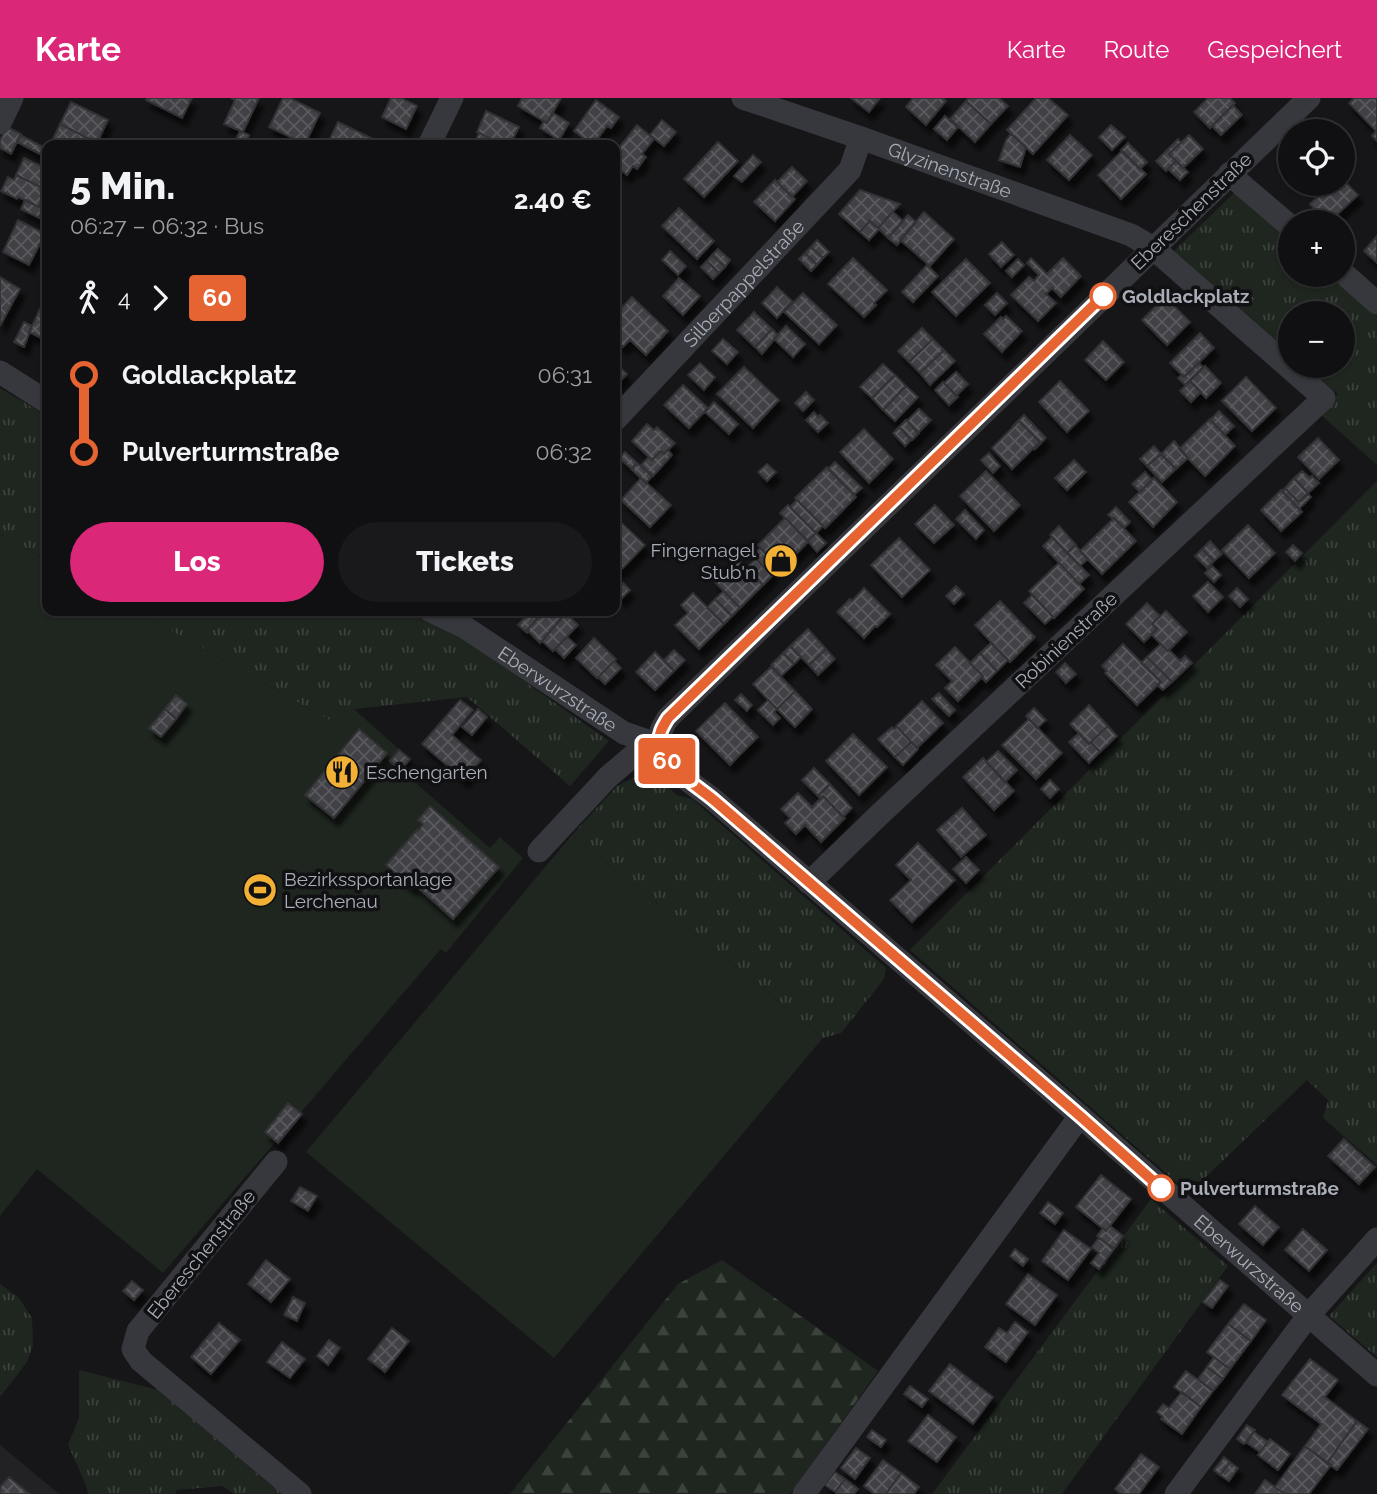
<!DOCTYPE html>
<html lang="de">
<meta charset="utf-8">
<style>
:root{--surface:#101012;--page:#19191b;--text:#f1f3f6;--muted:#9c9d9f;--line:#303032;--accent:#db2777}
body{margin:0;font-family:Raleway,sans-serif;background:var(--page);color:var(--text);height:100vh;display:flex;flex-direction:column;font-size:26px;white-space:nowrap}
*{box-sizing:border-box;margin:0}
p{font-size:23px;color:var(--muted)}
.icon{flex:none;width:38px;height:38px;fill:none;stroke:currentColor;stroke-width:2;stroke-linecap:round;stroke-linejoin:round}
.map{position:relative;flex:1;overflow:hidden}
.sheet{position:absolute;left:42px;top:42px;width:578px;height:476px;display:flex;flex-direction:column;background:var(--surface);border-radius:14px;box-shadow:0 2px 5px #0004,0 0 0 2px var(--line)}
.sheet>*{flex:none}
.badge{padding:0 14px;border-radius:5px;font-size:24px;line-height:46px}
.fabs{position:absolute;left:1278px;top:21px;display:grid;gap:14px}
.fabs a{display:grid;place-items:center;width:77px;height:77px;border-radius:50%;background:var(--surface);box-shadow:0 2px 5px #0004,0 0 0 2px var(--line);font-size:35px}
.map>.badge{position:absolute;translate:-50% -50%;box-shadow:0 0 0 4px #fff}
.legs{display:flex;align-items:center;gap:10px;height:77px;padding:0 28px;font-size:23px}
.legs p{margin-inline-start:auto}
.headline{display:flex;align-items:center;justify-content:space-between;height:119px;padding:0 28px}
h1{font-size:38px;font-weight:800;line-height:52px}
.primary-button{display:flex;gap:14px;margin-top:auto;padding:14px 28px}
.primary-button a{flex:1;height:80px;border-radius:42px;background:var(--accent);color:#fff;font-size:28px;font-weight:800;line-height:80px;text-align:center}
.primary-button a+a{background:var(--page);color:var(--text)}
ul{padding:0 28px;list-style:none}
li{display:flex;align-items:center;gap:24px;height:77px;font-size:26px}
li i{display:grid;place-items:center;width:10px;height:100%;margin:0 9px;background:currentColor}
li i::after{content:'';width:18px;height:18px;margin:-9px;border:5px solid;border-radius:50%;background:var(--surface)}
li p{margin-inline-start:auto}
li:first-child i{background:linear-gradient(#0000 50%,currentColor 0)}
li:last-child i{background:linear-gradient(currentColor 50%,#0000 0)}
header{display:flex;align-items:center;gap:42px;box-sizing:border-box;height:98px;padding:0 35px;background:var(--accent);color:#fff}
header strong{font-size:33px}
nav{display:flex;gap:38px;margin-inline-start:auto;font-size:24px}
.map>svg:first-child{display:block}
</style>
<header>
<strong>Karte</strong>
<nav><a>Karte</a><a>Route</a><a>Gespeichert</a></nav>
</header>
<div class="map">
<svg width="1377" height="1396" viewBox="0 0 1377 1396">
<defs>
<pattern id="grass-tufts" width="24" height="20" patternUnits="userSpaceOnUse" patternTransform="scale(1.75)"><rect width="24" height="20" fill="#1e261f"/><path d="M3 7l-1-3M5 7V3M7 7l1-3M15 17l-1-3M17 17v-4M19 17l1-3" fill="none" stroke="#3c433d"/></pattern>
<pattern id="forest-firs" width="22" height="20" patternUnits="userSpaceOnUse" patternTransform="scale(1.75)"><rect width="22" height="20" fill="#1e261f"/><path d="M5 1l3.5 6h-7zM16 11l3.5 6h-7z" fill="#3c433d"/></pattern>
<pattern id="building-cross-hatch" width="8" height="8" patternUnits="userSpaceOnUse" patternTransform="scale(1.75)"><rect width="8" height="8" fill="#404145"/><path d="M0 0l8 8M0 8l8-8" fill="none" stroke="#595a5e"/></pattern>
<filter id="shadow"><feDropShadow dx="4.5" dy="8" stdDeviation="2" flood-color="#0009"/></filter>
</defs>
<rect width="100%" height="100%" fill="#161618"/>
<path fill="#222225" d="M0 1347 59 1396H0Z"/>
<path fill="url(#grass-tufts)" d="M1235 94 1290 141V177H1330L1377 218V367L1320 316 1338 296 1305 268H1342V215H1290V255L1172 155Z
M0 290 47 318V463L0 436Z
M1377 383V1067L1323 1020 1328 1002 1307 982 1189 1095 910 852Z
M136 513H406L467 543 609 643 570 688 467 599 354 611 338 627Z
M649 672 677 697 692 701 886 870 884 881 841 935 823 940 572 737 617 688Z
M1151 1101 1228 1168 1062 1396H932Z
M1377 1165V1259L1329 1218Z
M0 1186 19 1200 32 1220 33 1247 27 1264 0 1299Z
M79 1272 158 1292 273 1389 288 1396H234L222 1388 177 1392 175 1396H88L86 1387 68 1347 79 1320Z"/>
<path fill="url(#forest-firs)" d="M722 1162 878 1273 790 1396H510L678 1186Z"/>
<path fill="#1e261f" d="M0 436 47 463V513H136L338 627 354 611 410 661 401 672 490 750 500 739 523 760 446 855 441 851 163 1175 37 1071 0 1118Z
M572 737 823 940 554 1260 306 1054Z"/>
<path fill="url(#building-cross-hatch)" stroke="#303034" stroke-width="2" filter="url(#shadow)" d="M147 0H192L182 20 146 2Z
M231 0H259L243 34 224 26 235 2Z
M283 0H290L320 15 305 46 269 29Z
M391 0H401L417 8 406 31 382 19Z
M522 0H561L547 25 518 8Z
M851 0H880L869 14Z
M913 0H942L946 3 926 27 906 9Z
M969 0H999L1008 8 991 26 966 3Z
M1036 0H1048L1068 17 1033 56 1007 32Z
M1208 0H1230L1235 5 1210 30 1194 14Z
M1354 0H1377V43L1372 38 1376 33 1349 5Z
M596 2 619 19 611 30 607 28 593 47 574 33Z
M966 3 991 26 975 44 950 21Z
M71 4 108 22 97 45 60 26Z
M1233 7 1242 17 1221 37 1212 28Z
M486 13 519 29 510 47H504L477 34Z
M553 15 569 25 559 42 540 30 544 23 547 25Z
M945 18 958 29 947 42 934 31Z
M662 22 676 34 664 48 650 37Z
M338 24 373 41 371 47H327Z
M60 26 97 45 96 47H50Z
M637 27 654 41 642 56 646 59 637 71 633 68 627 77 614 67V56Z
M1111 27 1125 39 1112 52 1099 39Z
M7 29 21 36 11 56 0 50V42Z
M240 33 249 37 245 47H233Z
M479 35 504 47H478L474 45Z
M1011 36 1026 49 1020 69 999 62 1006 42Z
M20 37 45 50 42 57 17 44Z
M1070 37 1092 57 1069 82 1047 62Z
M1189 37 1203 51 1183 70 1169 56Z
M1178 41 1181 45 1169 56 1176 63 1166 73 1156 63Z
M718 44 738 63 704 99 684 81Z
M1128 45 1147 64 1140 71 1121 52Z
M1122 53 1146 76 1121 101 1098 77Z
M753 57 761 64 742 84 734 78Z
M24 60 47 71V92L16 77Z
M1176 63 1188 74 1180 82 1168 71Z
M792 69 807 83 792 99 777 84Z
M16 77 47 92 39 109 18 99 17 101 1 93 8 79 14 82Z
M1342 81 1358 97 1329 124H1327L1310 106 1332 86H1342Z
M775 82 795 101 775 123 754 104Z
M860 92 900 106 878 130 870 123 860 134 839 116Z
M25 102 39 109 41 104 45 106 39 120 21 111Z
M679 110 714 143 697 161 662 128Z
M893 114 903 123 888 140 879 131 869 142 860 134 870 123 878 130Z
M924 114 954 141 930 168 900 142Z
M908 117 916 124 897 147 888 140Z
M18 122 45 136 29 167 3 154Z
M1377 138V165L1364 153Z
M817 142 829 154 823 160 811 149Z
M1002 144 1014 157 1001 169 989 156Z
M811 149 823 160 817 167 805 155Z
M718 151 730 162 725 169 712 157Z
M670 153 686 168 678 177 662 162Z
M805 155 817 167 811 173 799 161Z
M712 157 725 169 719 175 707 163Z
M853 160 887 192 874 205 876 207 864 219 828 186Z
M1031 160 1047 176 1063 160 1081 178 1061 199 1052 190 1046 196 1056 205 1038 223 1011 197 1029 179 1034 183 1039 177 1027 165Z
M966 161 990 185 956 218 932 194Z
M1018 161 1024 167 1012 179 1006 173Z
M707 163 719 175 713 181 701 169Z
M927 167 938 178 913 204 902 194Z
M0 179 20 191 0 228Z
M679 180 700 198 683 217 663 198Z
M777 189 792 203 777 220 762 205Z
M803 195 837 227 819 246 784 214Z
M997 195 1007 205 995 217 985 207Z
M632 199 668 233 646 257 630 242 623 249 614 241V218Z
M1165 199 1190 224 1167 247 1142 222Z
M40 211 47 214V243L29 234Z
M754 214 772 231 755 249 737 232Z
M1006 218 1022 233 1002 254 984 236 1001 219 1003 221Z
M24 224 32 228 24 249 14 244Z
M786 228 805 246 793 259 774 241Z
M922 230 933 241 909 264 898 253Z
M772 231 778 237 762 256 755 249Z
M1200 235 1214 250 1184 279 1170 265Z
M723 241 738 254 727 266 712 253Z
M933 241 944 252 920 275 909 264Z
M1103 243 1124 264 1106 282 1085 262Z
M944 252 955 263 930 287 920 275Z
M614 264 627 276 614 289Z
M700 265 715 279 704 292 688 277Z
M1199 265 1203 269 1185 287 1178 280 1182 277 1184 279Z
M883 266 895 277 872 300 860 289Z
M1205 268 1221 285 1206 300 1190 283Z
M744 269 779 302 753 330 717 296Z
M956 274 968 286 956 298 944 285Z
M895 277 906 288 883 312 872 300Z
M1246 279 1276 310 1252 333 1222 303Z
M1060 283 1089 313 1067 334 1039 304Z
M1190 283 1201 294 1191 304 1180 293Z
M943 284 958 299 949 307 935 292Z
M683 287 708 310 689 330 664 307Z
M906 288 918 299 895 323 883 312Z
M806 294 814 302 803 313 795 305Z
M714 304 738 326 729 336 705 314Z
M919 311 931 322 918 335 907 323Z
M1219 313 1234 328 1225 337 1210 322Z
M814 314 818 319 820 317 828 325 818 334 806 322Z
M1024 317 1046 340 1034 352 1040 344 1019 323 1012 329Z
M1210 321 1235 348 1205 378 1179 351Z
M906 322 919 335 912 342 899 329Z
M1019 323 1040 344 1012 371 992 350Z
M647 326 654 332 657 329 675 345 664 356 661 353 652 362 632 343Z
M899 329 911 342 905 348 893 335Z
M864 331 893 361 869 385 840 354Z
M1318 340 1339 362 1319 381 1298 359Z
M1174 343 1188 360 1176 371 1161 356Z
M1154 348 1161 356 1147 368 1140 361Z
M668 352 672 357 653 378 641 367 649 359 652 362 661 353 664 356Z
M625 354 637 365 632 371 619 360Z
M989 355 1000 368 993 375 981 362Z
M1161 356 1176 371 1162 384 1147 368Z
M1074 362 1086 374 1067 392 1055 380Z
M835 364 862 390 854 397 828 371Z
M637 365 652 378 646 385 631 371Z
M767 366 776 374 767 383 758 374Z
M827 369 856 399 825 430 795 400Z
M986 373 1020 407 994 433 960 398Z
M1302 373 1310 380 1312 378 1319 385 1308 395 1294 380Z
M1145 374 1152 382 1140 394 1132 386Z
M641 380 671 407 650 429 621 402Z
M1154 380 1177 404 1153 429 1129 404Z
M1294 380 1308 395 1299 404 1285 390Z
M1285 390 1299 404 1308 396 1311 399 1299 411 1282 393Z
M1281 392 1302 414 1281 433 1261 412Z
M797 402 823 428 816 435 790 409Z
M788 407 816 435 808 443 780 415Z
M935 407 954 427 934 445 915 426Z
M1116 409 1130 424 1124 430 1114 420 1113 421 1108 417Z
M965 412 984 432 976 441 956 421Z
M614 418 645 447 620 473 614 468Z
M785 420 808 444 781 471 758 447Z
M1114 420 1136 443 1102 476 1080 453Z
M1248 427 1275 455 1249 480 1222 452Z
M1059 428 1076 447 1067 455 1050 437Z
M816 435 826 445 817 454 808 443Z
M1052 439 1089 477 1079 486 1043 448Z
M899 440 930 472 902 499 871 467Z
M1210 443 1222 456 1214 463 1202 451Z
M1075 447 1088 461 1080 468 1067 455Z
M1293 447 1302 455 1295 463 1286 454Z
M760 450 779 469 771 476 752 457Z
M1202 451 1214 463 1207 470 1195 458Z
M737 461 763 487 740 510 714 483Z
M756 461 772 478 763 487 746 470Z
M1059 465 1084 491 1054 520 1029 493Z
M1212 468 1221 477 1214 484 1205 475Z
M1208 484 1223 499 1208 514 1193 498Z
M623 485 630 492 621 501 614 494Z
M956 488 964 496 954 506 946 498Z
M864 490 890 516 877 529 875 528 864 540 837 514 850 501 852 503Z
M1237 490 1248 501 1240 509 1229 498Z
M724 493 740 510 732 518 715 501Z
M693 495 724 526 699 551 675 527 688 515 681 507Z
M1032 497 1053 519 1045 526 1024 505Z
M715 501 732 518 724 526 707 510Z
M1000 503 1035 539 1010 564 975 527Z
M1147 505 1160 518 1152 526 1157 531 1144 544 1126 526Z
M545 513H559L564 517 540 545 527 532Z
M1166 513 1187 534 1168 553 1151 536 1157 531 1152 526Z
M530 514 537 521 527 532 529 533 527 535 518 527Z
M566 515 578 527 553 553 542 543Z
M808 531 826 551 809 567 790 548Z
M567 539 576 547 564 560 555 551Z
M594 540 616 561 597 580 576 560Z
M991 545 1008 562 997 573 980 555Z
M1123 546 1161 584 1137 607 1105 575 1107 573 1102 568Z
M1161 546 1168 553 1169 552 1180 563 1185 558 1192 565 1172 584 1147 559Z
M790 548 801 559 794 566 783 555Z
M955 549 983 578 958 603 945 590 952 583 936 567Z
M826 551 835 561 818 577 809 567Z
M674 552 685 562 674 573 664 562Z
M655 554 674 573 655 592 636 574Z
M783 555 794 566 781 578 771 567Z
M980 555 997 573 986 584 982 580 983 578 970 565Z
M1147 559 1172 584 1163 592 1157 587 1161 584 1141 565Z
M614 563 621 570 605 586 598 579Z
M1065 565 1076 576 1066 585 1056 574Z
M771 569 795 593 777 611 753 586Z
M795 593 812 611 795 629 777 611Z
M939 595 955 612 949 618 932 601Z
M741 596 752 607 747 613 735 602Z
M176 597 187 606 176 621 165 611Z
M460 602 473 612 452 637 481 662 464 682 422 646Z
M768 602 777 611 774 614 780 620 773 627 758 612Z
M922 603 943 625 917 650 896 628Z
M725 605 758 639 730 667 696 633Z
M1089 607 1108 628 1089 646 1070 626Z
M1034 610 1046 622 1037 630 1026 618Z
M165 611 176 621 161 639 149 630Z
M478 611 487 619 472 637 462 629Z
M1029 621 1062 655 1036 681 1002 647Z
M1108 628 1117 638 1100 654 1091 644Z
M892 629 894 631 897 629 911 644 895 659 878 641Z
M359 631 387 655 334 720 305 697Z
M1079 635 1089 646 1091 644 1100 654 1089 665 1069 644Z
M853 636 887 669 859 697 826 663Z
M911 644 918 651 903 667 895 659Z
M399 652 410 661 401 672 390 663Z
M998 653 1017 672 1005 684 986 664Z
M983 660 1014 693 994 712 963 679Z
M814 670 830 686 818 698 802 682Z
M1050 682 1059 691 1050 700 1041 691Z
M830 686 852 710 843 719 823 698 821 701 818 698Z
M798 695 812 709 823 698 845 720 821 744 805 727 796 736 785 725 790 720 781 711Z
M430 708 499 769 453 821 415 787 412 790 386 767 417 732 418 733 423 726 418 722Z
M962 710 986 737 961 759 937 732Z
M918 745 955 782 912 824 890 802 911 782 896 767Z
M966 759 979 772 966 785 953 771Z
M288 1005 302 1016 278 1045 265 1034Z
M1344 1041 1375 1069 1359 1086 1328 1058Z
M1101 1077 1131 1101 1106 1133 1076 1109Z
M300 1089 317 1098 308 1113 291 1103Z
M1048 1104 1063 1115 1055 1126 1040 1115Z
M1255 1108 1279 1129 1263 1147 1239 1126Z
M1110 1128 1123 1138 1114 1151 1097 1138 1103 1130 1106 1133Z
M1303 1131 1327 1152 1309 1173 1285 1152Z
M1064 1132 1091 1151 1068 1182 1042 1163Z
M1099 1140 1114 1151 1099 1171 1091 1165 1099 1155 1092 1149Z
M1015 1151 1028 1161 1023 1168 1010 1158Z
M266 1162 290 1181 271 1204 248 1186Z
M1028 1176 1057 1197 1035 1227 1006 1206Z
M1220 1182 1228 1188 1212 1210 1203 1204Z
M132 1183 143 1192 134 1202 123 1193Z
M293 1199 305 1205 297 1223 284 1217Z
M1244 1206 1266 1222 1251 1243 1228 1226Z
M1015 1224 1028 1234 1006 1264 985 1249 999 1230 1007 1235Z
M219 1225 240 1242 211 1276 191 1259Z
M1228 1226 1251 1243 1230 1271 1207 1254Z
M392 1230 409 1243 385 1274 368 1261Z
M329 1242 340 1250 328 1267 317 1258Z
M282 1244 305 1261 290 1280 267 1264Z
M1214 1259 1230 1271 1223 1281 1207 1269Z
M1310 1261 1338 1282 1325 1299 1357 1323 1327 1365 1305 1348 1321 1326 1282 1297Z
M950 1266 993 1299 973 1326 929 1293Z
M1207 1269 1223 1281 1213 1293 1198 1281Z
M1186 1273 1213 1293 1201 1309 1174 1289Z
M910 1288 928 1301 922 1309 904 1296Z
M1182 1294 1201 1309 1182 1336 1161 1321 1163 1319 1157 1314 1163 1306 1169 1310Z
M928 1317 956 1339 937 1364 908 1343Z
M1357 1323 1368 1331 1337 1372 1327 1365Z
M1247 1327 1255 1332 1244 1346 1237 1341Z
M872 1332 886 1342 881 1349 867 1339Z
M1254 1334 1268 1344 1260 1354 1247 1345Z
M1270 1341 1290 1356 1278 1372 1258 1357Z
M1305 1348 1331 1367 1309 1396H1285L1275 1389Z
M856 1350 870 1360 855 1381 841 1370Z
M1141 1356 1159 1369 1139 1396H1121L1115 1391Z
M1224 1359 1230 1364 1220 1377 1214 1372Z
M883 1362 901 1375 886 1396H874L864 1388Z
M1230 1364 1238 1370 1229 1383 1220 1377Z
M835 1374 845 1381 835 1394 825 1387Z
M901 1375 919 1389 914 1396H886Z
M9 1379 30 1396H0V1389Z
M845 1381 858 1391 854 1396H837L835 1394Z
M1265 1382 1285 1396H1255Z"/>
<g fill="none" stroke-linecap="round" stroke-linejoin="round">
<g stroke="#37383d" stroke-width="23">
<path id="s1" d="M743 0 861 40 1131 137 1153 150 1324 300 878 718 809 785"/>
<path id="s2" d="M1309 0 668 620C663 628 658 636 659 647 662 667 699 690 715 703L1080 1018 1377 1277"/>
<path d="M0 25 12 0"/>
<path d="M429 47 452 0"/>
<path d="M1229 76 1290 128"/>
<path d="M1342 174 1377 205"/>
<path d="M0 274 47 304"/>
<path id="s3" d="M614 323 850 72 861 40"/>
<path id="s4" d="M431 513 466 530 624 635 659 647"/>
<path d="M539 753 608 679 635 656 659 647"/>
<path d="M276 1064 138 1233 133 1251 141 1263 300 1396"/>
<path d="M804 1396 1080 1018"/>
<path d="M1176 1396 1308 1218 1377 1141"/>
</g>
</g>
<g fill="none" stroke-linecap="round" stroke-linejoin="round">
<g stroke="#fff" stroke-width="16">
<path id="line-1" d="M1103 198 668 620C663 628 658 636 659 647 662 667 700 690 715 703L1080 1018 1161 1090"/>
</g>
<use href="#line-1" stroke="#e66432" stroke-width="10"/>
</g>
<defs>
<g id="shop-disc" transform="scale(1.75)"><circle r="9.5" fill="#f2b134" stroke="#111113"/><path d="M-5-2.5h2.3a2.7 3.5 0 0 1 5.4 0H5L5.5 6h-11ZM-1.5-2.5h3a1.5 2.3 0 0 0-3 0Z" fill="#111"/></g>
<g id="restaurant-disc" transform="scale(1.75)"><circle r="9.5" fill="#f2b134" stroke="#111113"/><path d="M-5-6h1v4h1v-4h1v4h1v-4h1v5L-1.5 .5V6h-2V.5L-5-1ZM5-6V6H3V1.5H1.5Q1.5-4 5-6Z" fill="#111"/></g>
<g id="stadium-disc" transform="scale(1.75)"><circle r="9.5" fill="#f2b134" stroke="#111113"/><path d="M0-5a6.5 5 0 1 0 0 10a6.5 5 0 1 0 0-10ZM-3.5-1.8h7v3.6h-7Z" fill="#111"/></g>
</defs>
<g fill-rule="evenodd">
<use href="#shop-disc" x="781" y="463"/>
<use href="#restaurant-disc" x="342" y="674"/>
<use href="#stadium-disc" x="260" y="792"/>
</g>
<g fill="#fff" stroke="#e66432" stroke-width="3.5">
<circle cx="1103" cy="198" r="12"/>
<circle cx="1161" cy="1090" r="12"/>
</g>
<g text-anchor="middle" dominant-baseline="central" stroke-width="7" stroke-linejoin="round" paint-order="stroke">
<g font-size="19" fill="#a8adb8" stroke="#111113">
<text stroke="none"><textPath href="#s1" startOffset="219">Glyzinenstraße</textPath></text>
<text transform="translate(1191 113) rotate(-44)">Ebereschenstraße</text>
<text stroke="none"><textPath href="#s3" startOffset="189">Silberpappelstraße</textPath></text>
<text transform="translate(1066 542) rotate(-43)">Robinienstraße</text>
<text stroke="none"><textPath href="#s4" startOffset="149">Eberwurzstraße</textPath></text>
<text transform="translate(201 1156) rotate(-51)">Ebereschenstraße</text>
<text stroke="none"><textPath href="#s2" startOffset="1708">Eberwurzstraße</textPath></text>
</g>
<g font-size="19" font-weight="bold" fill="#a8adb8" stroke="#111113" text-anchor="start">
<text x="1122" y="198">Goldlackplatz</text>
<text x="1180" y="1090">Pulverturmstraße</text>
</g>
<g font-size="19" fill="#a8adb8" stroke="#111113" text-anchor="start">
<text x="756" y="452" text-anchor="end">Fingernagel<tspan x="756" dy="22">Stub'n</tspan></text>
<text x="366" y="674">Eschengarten</text>
<text x="284" y="781">Bezirkssportanlage<tspan x="284" dy="22">Lerchenau</tspan></text>
</g>
</g>
</svg>
<div class="fabs">
<a><svg class="icon" aria-label="locate" viewBox="0 0 24 24"><circle cx="12" cy="12" r="6"/><path d="M12 2v4M12 18v4M2 12h4M18 12h4"/></svg></a>
<a>+</a>
<a>−</a>
</div>
<b class="badge" style="left:667px;top:663px;background:#e66432;color:#fff">60</b>
<section class="sheet">
<div class="headline"><div><h1>5 Min.</h1><p>06:27 – 06:32 · Bus</p></div><b>2.40 €</b></div>
<div class="legs"><svg class="icon" aria-label="walk" viewBox="0 0 24 24"><circle cx="13" cy="4" r="2"/><path d="M13 8l-2 6 4 7M11 14l-3 7M7 12l3-4h3l4 4"/></svg>4<svg class="icon" aria-label="forward" viewBox="0 0 24 24"><path d="M9 5l7 7-7 7"/></svg><b class="badge" style="background:#e66432;color:#fff">60</b></div>
<ul>
<li><i style="color:#e66432"></i><b>Goldlackplatz</b><p>06:31</p></li>
<li><i style="color:#e66432"></i><b>Pulverturmstraße</b><p>06:32</p></li>
</ul>
<div class="primary-button"><a>Los</a><a>Tickets</a></div>
</section>
</div>
